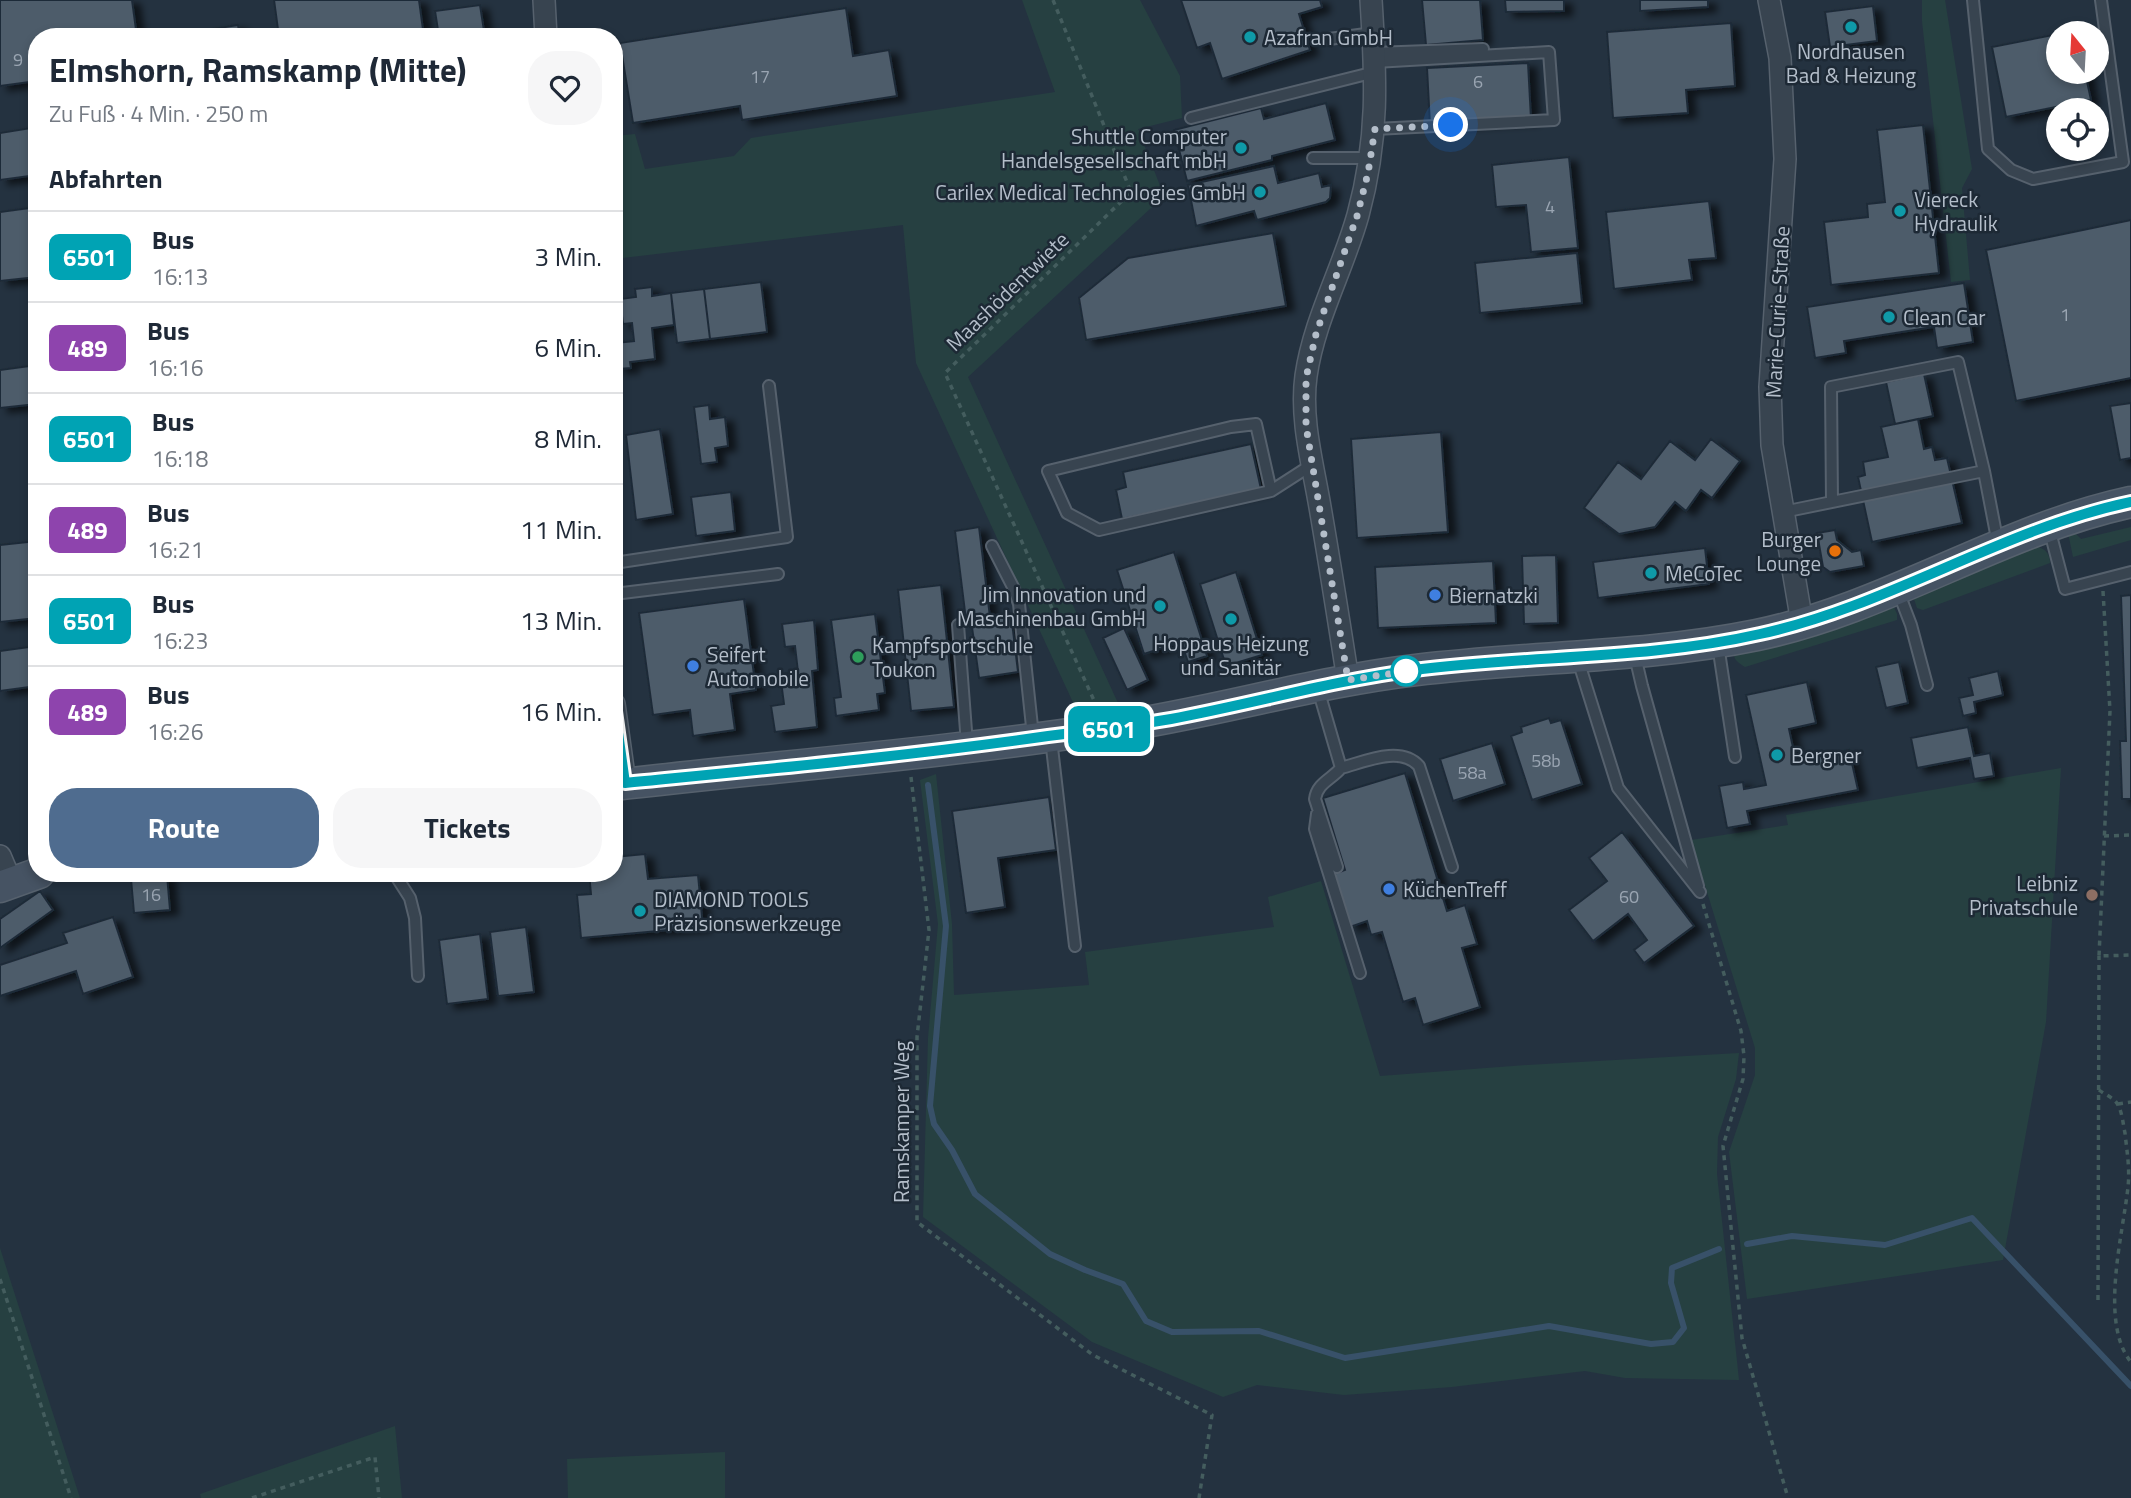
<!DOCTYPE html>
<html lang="de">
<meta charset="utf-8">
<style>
:root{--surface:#fff;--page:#f6f6f7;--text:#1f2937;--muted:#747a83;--line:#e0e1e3;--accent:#4f6c8f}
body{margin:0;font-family:"Titillium Web",sans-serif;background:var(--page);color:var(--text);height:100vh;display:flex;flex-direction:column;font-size:26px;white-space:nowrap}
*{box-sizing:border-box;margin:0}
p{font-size:23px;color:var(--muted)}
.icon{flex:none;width:38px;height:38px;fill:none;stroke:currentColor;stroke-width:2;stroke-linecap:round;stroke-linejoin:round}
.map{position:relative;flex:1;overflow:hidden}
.drawer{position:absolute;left:28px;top:28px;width:595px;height:854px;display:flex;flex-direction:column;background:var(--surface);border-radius:28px;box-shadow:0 4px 10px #0003}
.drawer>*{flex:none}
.badge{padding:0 14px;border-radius:10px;font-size:24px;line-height:46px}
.needle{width:46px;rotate:342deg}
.fabs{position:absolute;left:2046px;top:21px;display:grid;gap:14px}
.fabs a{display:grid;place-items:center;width:63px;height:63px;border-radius:50%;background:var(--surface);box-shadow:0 4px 10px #0003;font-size:35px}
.you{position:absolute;width:35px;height:35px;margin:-18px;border:5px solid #fff;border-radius:50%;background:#1a73e8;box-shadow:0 0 0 10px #1a73e833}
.map>.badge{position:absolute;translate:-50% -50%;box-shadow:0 0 0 4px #fff}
h2{padding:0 21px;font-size:26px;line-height:63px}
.round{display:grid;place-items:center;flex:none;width:74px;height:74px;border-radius:28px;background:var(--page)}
.overview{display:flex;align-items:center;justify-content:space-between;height:119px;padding:0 21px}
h1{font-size:33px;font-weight:700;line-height:52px}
.primary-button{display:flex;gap:14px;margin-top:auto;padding:14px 21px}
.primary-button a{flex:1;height:80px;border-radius:28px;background:var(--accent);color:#fff;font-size:28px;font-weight:700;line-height:80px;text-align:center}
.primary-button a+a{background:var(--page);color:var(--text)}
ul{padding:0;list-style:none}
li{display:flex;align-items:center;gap:21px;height:91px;padding:0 21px;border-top:2px solid var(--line)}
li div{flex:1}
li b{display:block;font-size:26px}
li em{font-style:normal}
li .badge{min-width:77px;font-weight:700;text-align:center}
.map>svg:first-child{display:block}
</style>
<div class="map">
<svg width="2131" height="1498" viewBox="0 0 2131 1498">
<defs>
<filter id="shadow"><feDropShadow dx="8" dy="4.5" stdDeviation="3.5" flood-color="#0009"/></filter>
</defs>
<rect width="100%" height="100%" fill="#243240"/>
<path fill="#264041" d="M1022 0H1140L1180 76 1182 118 1138 129 1164 196 968 377 1118 703 1077 711 916 363 903 225 614 259V136L635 134 645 169 734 156 751 138 1055 92Z
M1922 0H1945L1972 169 1962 188 1970 280 1951 282 1922 21Z
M2131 527V540L2073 557 2068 533 2073 531 2081 539Z
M2038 547C2046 549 2050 555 2050 563L1923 610 1917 608 1913 596 1917 592Z
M1892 603 1897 614V620L1745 667C1739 663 1733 660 1734 652Z
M2061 768 2046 1022 2003 1260 1747 1299 1729 1152 1755 1075V1048L1691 840 1788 825 1786 815Z
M936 774 952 924 954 995 1089 985 1085 952 1274 927 1268 897 1321 881 1380 1076 1527 1065 1739 1053 1736 1079 1718 1137 1717 1174 1739 1380 1625 1378 1585 1371 1452 1387 1344 1395 1257 1385 1223 1397 1092 1342 923 1217 928 1038 938 924 920 780Z
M0 1248 80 1498H0Z
M395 1426 402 1498H201L200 1494Z
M725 1452V1498H568L567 1459Z"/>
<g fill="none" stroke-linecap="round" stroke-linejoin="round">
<path stroke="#385169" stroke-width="6" d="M928 785 946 926 930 1106 934 1124 952 1150 975 1194 1050 1254 1085 1270 1123 1284 1146 1321 1172 1332 1259 1331 1345 1358 1549 1326 1651 1344 1673 1342 1684 1328 1671 1283 1672 1268 1719 1249
M1747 1244 1792 1236 1885 1245 1972 1218 2131 1386"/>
</g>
<path fill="#4d5b6b" stroke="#1f2b37" stroke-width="2" filter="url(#shadow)" d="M0 0H132L137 37H37V81L0 86Z
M274 0H419L424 37H279Z
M1181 0H1320L1322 7 1299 14 1310 50 1222 79 1210 43 1197 48Z
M1422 0H1480L1483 40 1426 45Z
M1505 0H1564V11L1506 12Z
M1640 0H1708V7L1640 11Z
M480 5 485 37H439L435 11Z
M1873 6 1877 41 1830 47 1825 12Z
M846 8 853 56 889 50 897 96 742 120 740 106 633 123 620 43Z
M1731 23 1735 86 1686 90 1688 113 1613 118 1607 32Z
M238 25 240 37H207L206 30Z
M2058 34V72H2085L2091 100 2006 117 1992 47Z
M1528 63 1531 119 1430 125 1427 68Z
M1326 103 1335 140 1272 156V160L1187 181 1174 130 1261 108 1264 119Z
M1923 125 1939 273 1831 285 1824 222 1868 217 1867 204 1885 202 1877 130Z
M37 127V175L0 180V133Z
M1569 157 1578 248 1531 252 1526 205 1496 207 1492 165Z
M1274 166 1278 183 1319 173 1322 187 1331 185 1330 198 1326 202 1257 220 1254 211 1196 226 1188 185Z
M1709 201 1716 258 1689 260 1692 280 1614 289 1606 212Z
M37 207V277L0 281V212Z
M2131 220V378L2016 401 1986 250Z
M1273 233 1286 306 1086 340 1079 298 1128 258Z
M1577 253 1582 303 1480 313 1475 263Z
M761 282 767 332 710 339 704 289Z
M1964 283 1973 342 1937 348 1934 327 1844 341 1846 353 1815 358 1807 307Z
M652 287V296L671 293 674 325 652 328 655 359 630 362 631 368 618 369 615 343 634 341 632 323 623 324 620 299 636 297 635 289Z
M704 289 710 339 677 343 671 293Z
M37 365V404L0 408V370Z
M1924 374 1933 416 1895 424 1886 382Z
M2131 403V458L2120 460 2110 406Z
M709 405 710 419 725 417 728 446 715 448 717 462 701 464 694 407Z
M1918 419 1924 449 1932 447 1935 460 1947 458 1962 523 1872 542 1858 477 1865 475 1863 462 1888 457 1881 427Z
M660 429 673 514 636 520 626 435Z
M1441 432 1448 532 1357 538 1351 439Z
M1711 439 1740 461 1712 498 1701 490 1686 511 1675 502 1655 527 1619 534 1584 508 1618 462 1641 479 1670 441 1695 460Z
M1251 444 1261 489 1122 519 1116 490 1126 487 1123 472Z
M731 492 735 531 696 536 691 497Z
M979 527 990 617 1011 614 1018 672 979 678 971 620H966L955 531Z
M1835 530 1837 540 1852 552 1861 550 1864 566 1830 572 1823 567 1817 533Z
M37 541V618L0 622V545Z
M1705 548 1709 584 1598 598 1593 562Z
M1174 552 1207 656 1188 662 1181 642 1144 654 1117 570Z
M1556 555 1558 623 1524 624 1522 556Z
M1493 561 1496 623 1378 628 1375 567Z
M1236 572 1262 655 1226 666 1200 584Z
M941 585 954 707 911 711 898 590Z
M2131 595V799H2122L2120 741H2126L2121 596Z
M744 599 756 690 730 694 735 730 693 736 690 710 653 715 639 613Z
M875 614 885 693 877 694 879 710 836 716 834 698 841 697 831 620Z
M814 620 818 670 812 671 817 727 775 732 771 706 784 704 780 674 798 672 795 646 785 647 782 624Z
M1124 628 1148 680 1127 690 1103 638Z
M29 647 31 662 37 661V686L0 691V651Z
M1899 662 1908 703 1886 708 1876 667Z
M1998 671 2003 695 1974 702 1976 713 1963 716 1959 698 1973 695 1969 678Z
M1807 682 1816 723 1789 729 1796 761 1849 750 1858 790 1747 811 1750 824 1727 828 1719 786 1743 782 1744 789 1766 785 1746 695Z
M1549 718 1551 723 1561 720 1582 784 1532 800 1511 736 1522 732 1521 727Z
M1968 727 1974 756 1990 753 1994 776 1974 779 1970 758 1917 768 1911 738Z
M1492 743 1505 784 1453 801 1440 759Z
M1405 773 1447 911 1465 905 1477 944 1462 948 1480 1007 1423 1025 1415 998 1403 1002 1382 932 1371 935 1367 921 1350 927 1334 874 1345 870 1323 798Z
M1049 797 1056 850 998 858 1005 907 966 913 952 811Z
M1622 832 1694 926 1644 963 1634 950 1647 940 1628 914 1593 941 1569 910 1607 881 1589 858Z
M645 854 648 879 698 875 703 927 581 938 577 895 591 894 589 873H614V857Z
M167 875 170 910 134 913 131 879Z
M40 891 53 910 0 948V919Z
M113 917 133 977 83 994 76 971 0 996V965L67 943 63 933Z
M526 927 534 992 498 996 490 932Z
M480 934 488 999 447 1004 439 940Z"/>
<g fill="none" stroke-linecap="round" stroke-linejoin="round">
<g stroke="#56616d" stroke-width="14">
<path id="lane" d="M1973 0 1988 149 2011 170 2033 179 2123 162 2101 0
M1329 39 1373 33
M1374 53 1483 49
M1375 62 1549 52 1554 120 1375 129
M1191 118 1375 72
M1313 158H1370
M1271 491 1256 424 1231 427 1048 471 1067 513 1099 530 1271 491 1313 464
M1832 502 1831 387 1958 362 1984 471 1998 544
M1783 512 1984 471
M2049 528 2065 589 2131 572
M992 546 1014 589 1019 604 1033 736
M614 563 787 537 769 386
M1898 591 1911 625 1927 685
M614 594 778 574
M958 625 967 744
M1718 645 1735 757
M1635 656 1642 686 1698 886
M1578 660 1618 788 1700 892
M1318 689 1341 768C1332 779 1317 783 1315 799L1337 867
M1051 739 1075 946
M1341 768C1364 762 1400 745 1419 766L1452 867
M1317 814 1315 829 1360 973
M394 873 410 898 415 918 418 976"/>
</g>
<g stroke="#56616d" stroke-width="24">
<path id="street" d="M544 0 546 37
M1769 0 1780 58 1785 159 1770 387 1772 445 1802 623
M1348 680C1339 622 1330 565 1320 507 1313 465 1300 419 1306 376 1314 320 1343 269 1358 215 1379 138 1376 78 1371 0
M614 704 625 783
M0 856 11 882"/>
</g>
<g stroke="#56616d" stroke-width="33">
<path id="secondary" d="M614 785C780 766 945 753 1110 728 1213 713 1313 682 1416 670 1529 656 1645 658 1757 635 1887 608 2001 530 2131 502
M0 887 39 873"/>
</g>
<path stroke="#445d5e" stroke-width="3.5" stroke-dasharray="5 5" stroke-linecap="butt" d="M1053 0 1131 192 945 373 1097 707
M2103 591 2110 711 2099 956 2131 955
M911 777 929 930 917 1037V1222L1093 1355 1212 1415 1199 1498
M2104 836 2131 835
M1703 904 1741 1031 1744 1056 1743 1079 1723 1146 1742 1338 1788 1498
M2099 1090C2104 1094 2112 1097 2116 1102 2122 1109 2123 1124 2125 1133 2127 1152 2130 1169 2128 1187 2123 1234 2099 1323 2131 1362
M2118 1104 2131 1102
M0 1279 71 1498
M2098 1300 2099 956
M252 1498 375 1457 379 1498"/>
<use href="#lane" stroke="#384450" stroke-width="10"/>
<use href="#street" stroke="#384450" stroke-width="21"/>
<use href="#secondary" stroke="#465363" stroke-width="30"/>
</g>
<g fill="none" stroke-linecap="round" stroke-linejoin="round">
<g stroke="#fff" stroke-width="16">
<path id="line" d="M614 704 625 783C767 769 908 756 1048 736 1089 731 1130 726 1171 719 1252 704 1331 681 1414 670 1528 655 1646 660 1760 634 1889 606 2002 529 2131 502"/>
</g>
<use href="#line" stroke="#00a3b4" stroke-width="10"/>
<path stroke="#b4beca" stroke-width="7" stroke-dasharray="0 12.6" d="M1406 671 1416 670 1348 680 1306 426V378L1316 334 1357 216 1368 173 1375 129 1451 125"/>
</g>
<g fill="#0f9aa8" stroke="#1d2935" stroke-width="2.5">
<circle cx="1851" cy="27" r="7"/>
<circle cx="1250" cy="37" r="7"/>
<circle cx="1241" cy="148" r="7"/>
<circle cx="1260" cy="192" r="7"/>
<circle cx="1900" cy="211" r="7"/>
<circle cx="1889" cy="317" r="7"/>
<circle cx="1651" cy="573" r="7"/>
<circle cx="1160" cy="606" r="7"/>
<circle cx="1231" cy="619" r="7"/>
<circle cx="1777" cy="755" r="7"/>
<circle cx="640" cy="911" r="7"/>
</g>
<circle fill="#e8710a" stroke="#1d2935" stroke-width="2.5" cx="1835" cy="551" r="7"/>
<g fill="#3f7fe0" stroke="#1d2935" stroke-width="2.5">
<circle cx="1435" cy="595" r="7"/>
<circle cx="693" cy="666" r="7"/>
<circle cx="1389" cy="889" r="7"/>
</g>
<circle fill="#2e9e5b" stroke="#1d2935" stroke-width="2.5" cx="858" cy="657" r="7"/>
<circle fill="#fff" stroke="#00a3b4" stroke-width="3.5" cx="1406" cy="671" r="14"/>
<circle fill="#8d6e63" stroke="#1d2935" stroke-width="2.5" cx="2092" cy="895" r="7"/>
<g text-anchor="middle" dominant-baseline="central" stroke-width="5" stroke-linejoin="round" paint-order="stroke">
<g font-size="18" fill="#9aa5b2">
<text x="18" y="59">9</text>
<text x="760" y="76">17</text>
<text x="1478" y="81">6</text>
<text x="1550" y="206">4</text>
<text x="2065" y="314">1</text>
<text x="1546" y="760">58b</text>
<text x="1472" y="772">58a</text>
<text x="151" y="894">16</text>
<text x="1629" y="896">60</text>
</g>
<g font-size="21" fill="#b4beca" stroke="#1d2935" text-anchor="start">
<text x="1264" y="37">Azafran GmbH</text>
<text x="1851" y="51" text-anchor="middle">Nordhausen<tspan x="1851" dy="24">Bad &amp; Heizung</tspan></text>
<text x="1227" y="136" text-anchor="end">Shuttle Computer<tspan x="1227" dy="24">Handelsgesellschaft mbH</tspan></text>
<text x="1246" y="192" text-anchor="end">Carilex Medical Technologies GmbH</text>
<text x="1914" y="199">Viereck<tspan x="1914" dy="24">Hydraulik</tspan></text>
<text x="1903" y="317">Clean Car</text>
<text x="1821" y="539" text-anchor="end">Burger<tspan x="1821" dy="24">Lounge</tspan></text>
<text x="1665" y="573">MeCoTec</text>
<text x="1146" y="594" text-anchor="end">Jim Innovation und<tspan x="1146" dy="24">Maschinenbau GmbH</tspan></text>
<text x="1449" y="595">Biernatzki</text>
<text x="1231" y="643" text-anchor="middle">Hoppaus Heizung<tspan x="1231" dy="24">und Sanitär</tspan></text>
<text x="872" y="645">Kampfsportschule<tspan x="872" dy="24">Toukon</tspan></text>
<text x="707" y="654">Seifert<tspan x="707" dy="24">Automobile</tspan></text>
<text x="1791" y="755">Bergner</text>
<text x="2078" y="883" text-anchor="end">Leibniz<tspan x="2078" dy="24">Privatschule</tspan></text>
<text x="1403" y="889">KüchenTreff</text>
<text x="654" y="899">DIAMOND TOOLS<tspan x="654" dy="24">Präzisionswerkzeuge</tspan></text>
</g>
<g font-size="21" fill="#b4beca" stroke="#1d2935">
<text transform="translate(1007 291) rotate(-44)">Maashödentwiete</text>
<text transform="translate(1777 312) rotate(-87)">Marie-Curie-Straße</text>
<text transform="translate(901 1122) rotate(-90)">Ramskamper Weg</text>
</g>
</g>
</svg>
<div class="fabs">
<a><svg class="needle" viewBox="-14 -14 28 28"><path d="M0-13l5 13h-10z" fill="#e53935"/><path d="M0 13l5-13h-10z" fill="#747a83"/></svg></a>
<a><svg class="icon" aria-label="locate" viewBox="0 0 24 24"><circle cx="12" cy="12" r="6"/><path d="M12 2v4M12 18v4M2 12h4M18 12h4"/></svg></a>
</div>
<div class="you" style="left:1451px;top:125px"></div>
<b class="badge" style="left:1109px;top:729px;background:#00a3b4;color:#fff">6501</b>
<section class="drawer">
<div class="overview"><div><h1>Elmshorn, Ramskamp (Mitte)</h1><p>Zu Fuß · 4 Min. · 250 m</p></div><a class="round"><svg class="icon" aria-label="heart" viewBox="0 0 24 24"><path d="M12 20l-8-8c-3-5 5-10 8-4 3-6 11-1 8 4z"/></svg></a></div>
<h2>Abfahrten</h2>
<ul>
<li><span class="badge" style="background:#00a3b4;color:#fff">6501</span><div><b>Bus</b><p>16:13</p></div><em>3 Min.</em></li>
<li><span class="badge" style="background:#8e44ad;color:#fff">489</span><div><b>Bus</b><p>16:16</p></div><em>6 Min.</em></li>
<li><span class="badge" style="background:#00a3b4;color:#fff">6501</span><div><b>Bus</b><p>16:18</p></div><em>8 Min.</em></li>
<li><span class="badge" style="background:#8e44ad;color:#fff">489</span><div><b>Bus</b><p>16:21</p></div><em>11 Min.</em></li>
<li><span class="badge" style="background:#00a3b4;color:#fff">6501</span><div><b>Bus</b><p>16:23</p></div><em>13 Min.</em></li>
<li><span class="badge" style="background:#8e44ad;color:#fff">489</span><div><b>Bus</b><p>16:26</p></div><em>16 Min.</em></li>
</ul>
<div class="primary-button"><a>Route</a><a>Tickets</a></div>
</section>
</div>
